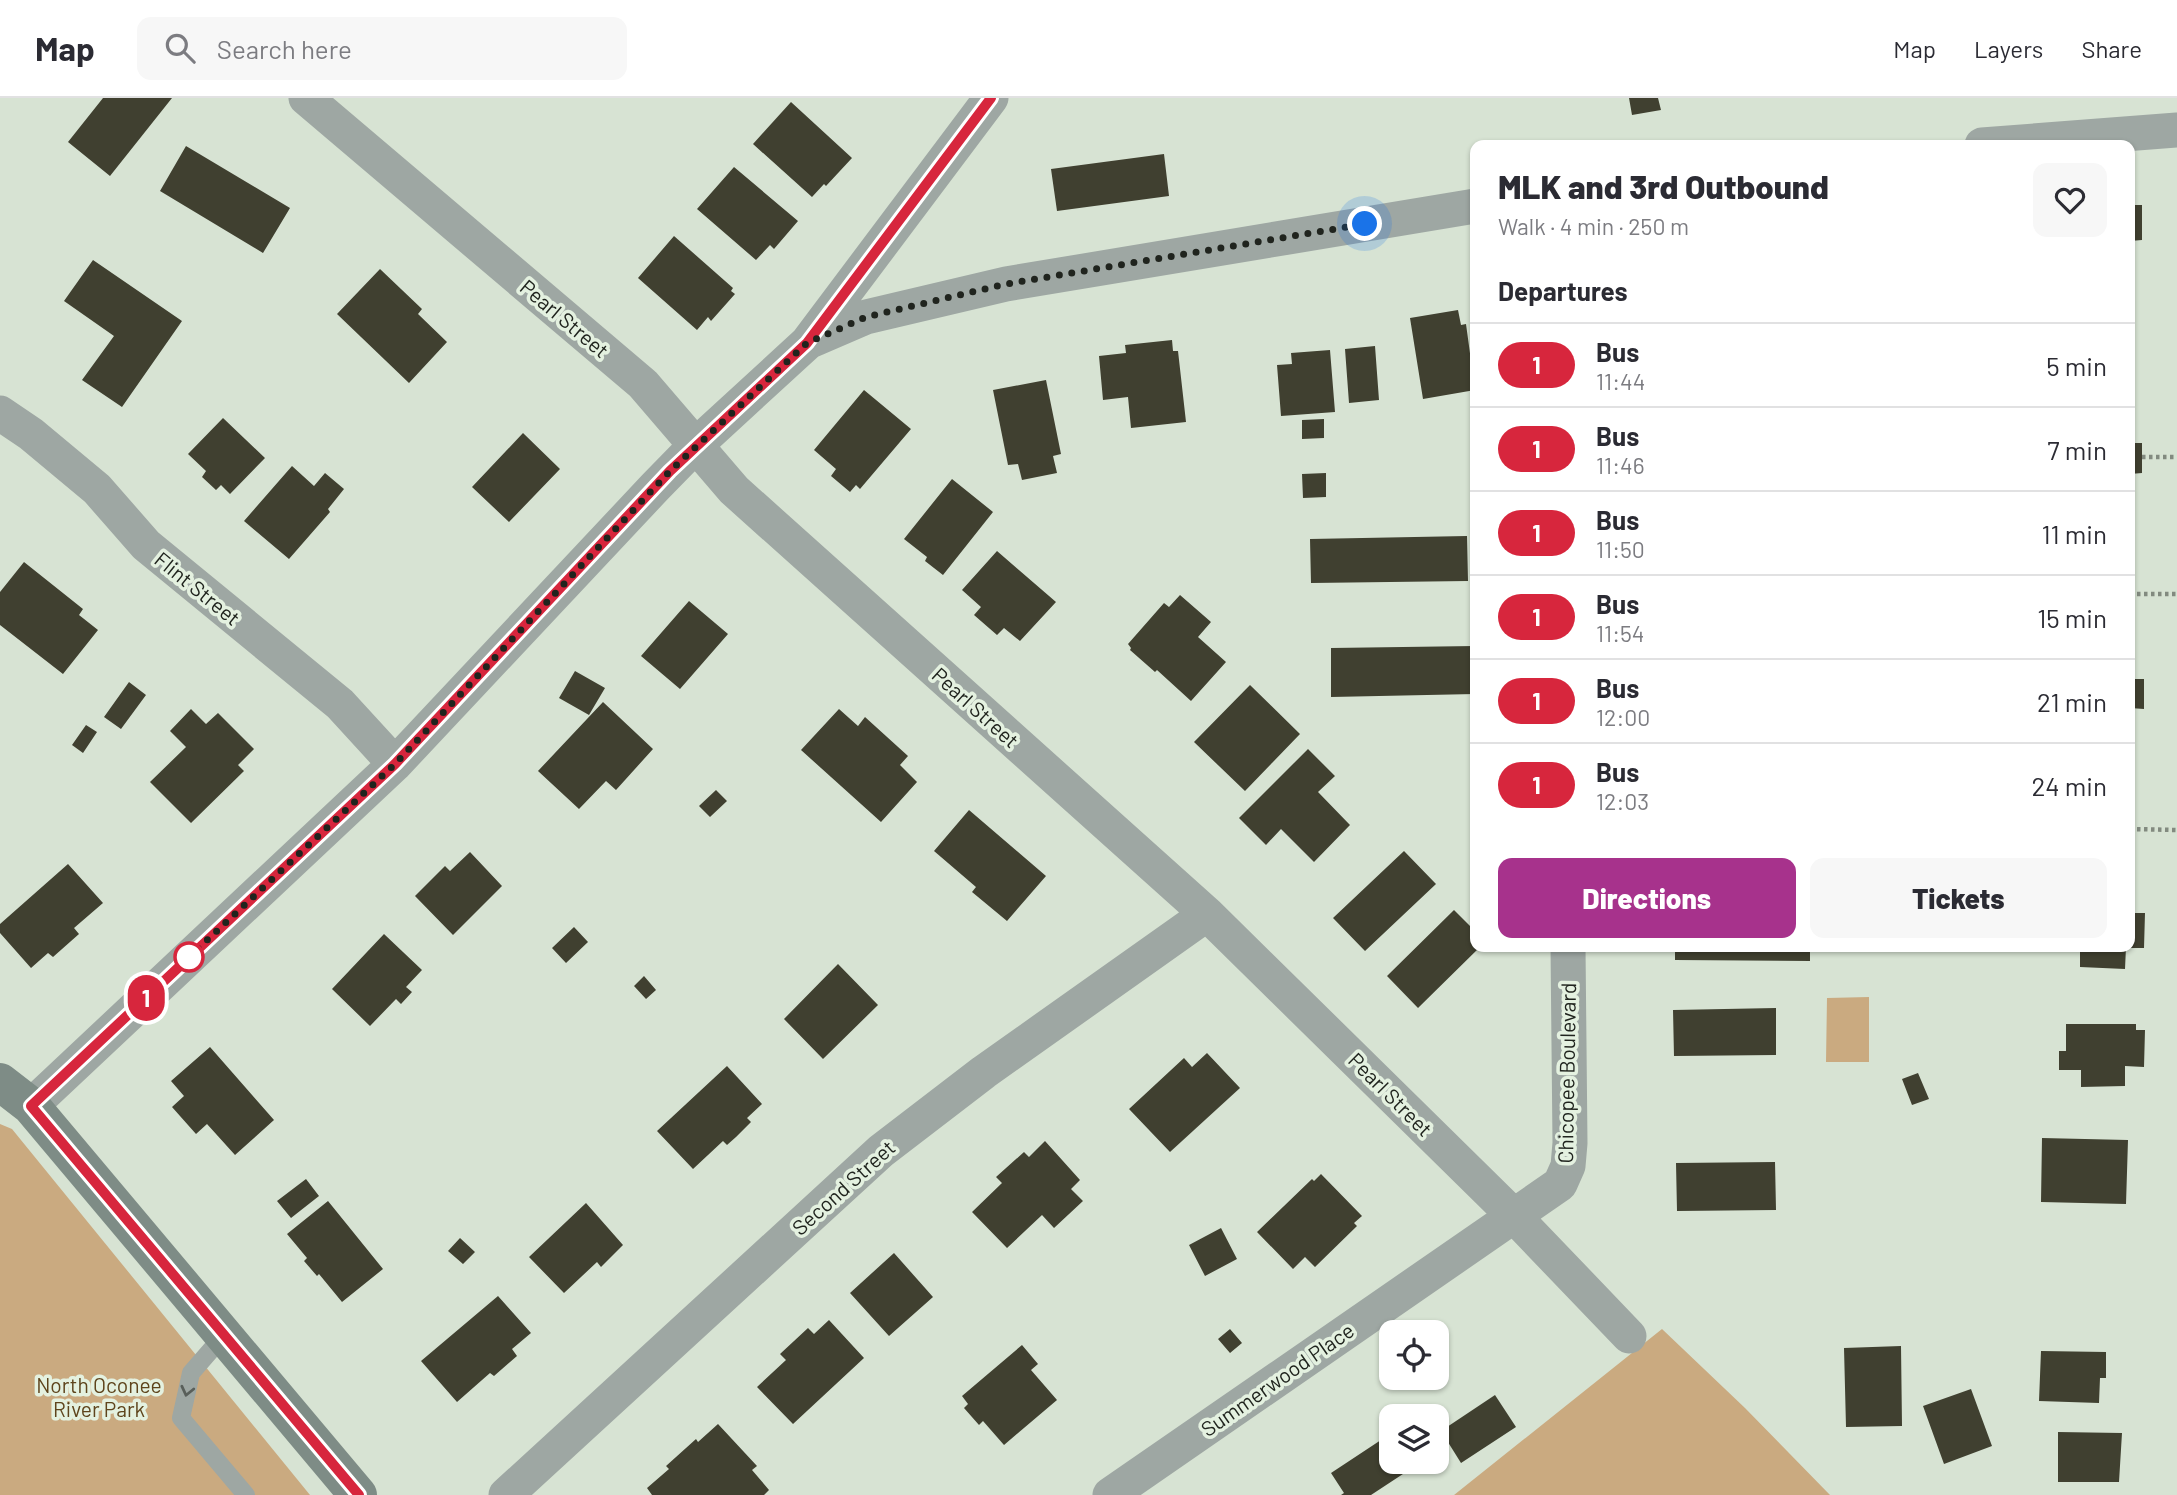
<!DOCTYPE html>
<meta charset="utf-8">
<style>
:root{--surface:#fff;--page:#f7f7f7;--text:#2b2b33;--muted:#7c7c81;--line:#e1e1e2;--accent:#a7328c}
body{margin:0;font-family:Barlow,sans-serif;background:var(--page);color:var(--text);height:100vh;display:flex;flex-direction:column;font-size:26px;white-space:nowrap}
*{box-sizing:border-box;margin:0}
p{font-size:23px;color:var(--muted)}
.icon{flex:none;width:38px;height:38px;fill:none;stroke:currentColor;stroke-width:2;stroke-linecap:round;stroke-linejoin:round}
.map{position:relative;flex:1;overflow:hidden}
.side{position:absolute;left:1470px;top:42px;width:665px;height:812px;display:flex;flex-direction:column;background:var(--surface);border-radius:14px;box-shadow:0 2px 5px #0004}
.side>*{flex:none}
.badge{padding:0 14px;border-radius:23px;font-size:24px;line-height:46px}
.tools{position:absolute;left:1379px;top:1222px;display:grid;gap:14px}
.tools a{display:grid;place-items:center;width:70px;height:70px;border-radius:14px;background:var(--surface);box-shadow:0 2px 5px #0004;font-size:35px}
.you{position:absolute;width:35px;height:35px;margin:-18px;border:5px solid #fff;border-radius:50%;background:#1a73e8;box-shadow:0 0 0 10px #1a73e833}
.map>.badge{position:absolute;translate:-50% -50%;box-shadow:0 0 0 4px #fff}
h2{padding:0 28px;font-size:26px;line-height:63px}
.round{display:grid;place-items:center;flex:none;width:74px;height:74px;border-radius:14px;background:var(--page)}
.headline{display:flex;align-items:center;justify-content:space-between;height:119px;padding:0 28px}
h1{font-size:33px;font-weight:800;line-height:52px}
.button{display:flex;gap:14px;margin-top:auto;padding:14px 28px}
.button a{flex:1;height:80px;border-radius:14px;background:var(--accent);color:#fff;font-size:28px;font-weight:800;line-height:80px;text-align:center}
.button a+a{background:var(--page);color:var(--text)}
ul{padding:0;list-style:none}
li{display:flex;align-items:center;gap:21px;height:84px;padding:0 28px;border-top:2px solid var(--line)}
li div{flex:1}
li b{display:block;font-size:26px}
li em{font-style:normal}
li .badge{min-width:77px;font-weight:700;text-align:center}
header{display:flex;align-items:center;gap:42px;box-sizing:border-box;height:98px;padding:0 35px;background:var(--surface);border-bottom:2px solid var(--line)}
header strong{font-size:33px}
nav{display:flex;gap:38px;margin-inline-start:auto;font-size:24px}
.search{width:490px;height:63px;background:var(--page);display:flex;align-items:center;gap:18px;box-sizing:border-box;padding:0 24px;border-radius:14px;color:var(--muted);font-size:26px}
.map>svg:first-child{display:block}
</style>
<header>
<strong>Map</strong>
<div class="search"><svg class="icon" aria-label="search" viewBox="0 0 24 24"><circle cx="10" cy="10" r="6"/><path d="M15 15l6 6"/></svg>Search here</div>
<nav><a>Map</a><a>Layers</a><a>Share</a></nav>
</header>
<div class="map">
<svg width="2177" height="1397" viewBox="0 0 2177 1397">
<rect width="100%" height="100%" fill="#d7e3d3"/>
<path fill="#caaa80" d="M1869 899V964H1826L1827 900Z
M0 1026 12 1031 310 1397H0Z
M1662 1231 1745 1310 1830 1397H1454Z"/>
<path fill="#404030" d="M103 0H172L110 78 68 44Z
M1629 0H1658L1661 12 1632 17Z
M791 4 852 60 826 88 824 86 812 99 753 46Z
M186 48 290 110 263 155 160 93Z
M1164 56 1169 98 1057 113 1051 71Z
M734 69 798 123 774 151 770 147 756 162 697 111Z
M2130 107H2142V142L2130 143Z
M674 138 733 190 731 193 735 196 711 223 708 219 697 232 638 180Z
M93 162 182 223 122 309 82 282 114 238 64 203Z
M380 171 422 211 418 216 447 244 409 285 337 216Z
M1458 212 1461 227 1466 226 1475 292 1423 301 1410 220Z
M1172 242 1173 253H1178L1186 324 1131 330 1128 299 1103 302 1099 258 1126 255 1125 247Z
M1375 248 1379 302 1349 305 1345 251Z
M1330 252 1335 314 1281 318 1277 267 1292 266 1291 255Z
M1046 282 1061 356 1053 358 1057 375 1022 382 1018 366 1008 367 993 292Z
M864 292 911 331 860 391 856 387 850 394 831 378 836 371 814 352Z
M223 320 265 360 230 396 221 387 216 392 202 379 206 373 188 356Z
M1324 321V340L1302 341V322Z
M523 335 560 371 509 424 472 389Z
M2130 345H2142V375L2130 376Z
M292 368 314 388 325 375 344 391 328 411 330 414 289 461 244 423Z
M1326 375V399L1303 400 1302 376Z
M952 381 993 414 943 477 925 463 927 459 904 441Z
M1467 438 1468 483 1311 485 1310 441Z
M997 453 1056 504 1020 543 1004 530 997 537 974 517 981 509 962 492Z
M24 464 83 511 79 517 98 532 63 576 0 527V494Z
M1180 497 1211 524 1198 539 1226 564 1191 603 1157 572 1155 574 1130 552 1131 550 1128 546 1164 505 1169 509Z
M689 503 728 536 680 591 641 558Z
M1475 548V596L1331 599V550Z
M575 573 605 590 589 617 559 600Z
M2130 581H2144V611L2130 610Z
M129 584 146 597 121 631 104 619Z
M1250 587 1300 636 1245 693 1194 644Z
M603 604 653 651 616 692 606 683 579 711 538 673Z
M191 611 206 626 218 615 254 651 238 667 244 673 191 725 150 684 186 649 170 633Z
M839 611 858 628 865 619 908 658 900 667 917 684 881 724 801 652Z
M86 627 97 634 83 655 72 647Z
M1308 651 1335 678 1318 694 1350 727 1314 764 1281 731 1266 747 1239 720Z
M716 692 727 703 710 719 699 708Z
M969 712 1046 778 1007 823 972 794 976 789 934 753Z
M1404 753 1436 786 1365 853 1333 820Z
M470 754 502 788 453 837 415 798 445 768 450 773Z
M68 766 103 805 74 830 79 836 53 859 48 855 31 870 0 835V826Z
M1454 812 1475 833V849H1480L1418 910 1387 878Z
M2130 815H2145L2144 850H2130Z
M574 829 588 844 566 865 552 850Z
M384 836 422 872 406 889 412 894 401 906 396 901 370 928 332 891Z
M1675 849H1810V863L1675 862Z
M2060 849H2126L2125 871 2080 869V854L2060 853Z
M838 866 878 907 823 961 784 921Z
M644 878 656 892 646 901 634 888Z
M1776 910V957L1674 958 1673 912Z
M2066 926H2136V932H2145L2144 969 2125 968V988L2081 989V972H2059V953H2066Z
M210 949 274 1022 235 1057 207 1026 196 1036 172 1009 184 998 171 983Z
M1207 955 1240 990 1170 1054 1129 1011 1184 960 1192 969Z
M727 968 762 1006 747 1020 751 1024 736 1039 727 1047 723 1043 693 1071 657 1033Z
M1918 975 1929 1001 1912 1007 1902 981Z
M2042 1040 2128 1042 2126 1106 2041 1104Z
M1045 1043 1080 1082 1071 1091 1083 1103 1054 1130 1042 1117 1007 1150 972 1114 1002 1085 996 1079 1024 1054 1029 1059Z
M1775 1064 1776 1112 1677 1113 1676 1065Z
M1321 1076 1362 1118 1354 1125 1357 1128 1315 1169 1305 1159 1293 1171 1257 1134 1312 1081 1314 1083Z
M306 1081 319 1098 291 1120 277 1103Z
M328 1103 383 1171 342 1204 319 1176 317 1178 304 1163 307 1160 287 1136Z
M586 1105 623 1147 601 1169 597 1164 564 1195 529 1159Z
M1221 1130 1237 1161 1205 1178 1189 1147Z
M460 1140 475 1154 463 1166 448 1153Z
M894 1155 933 1199 889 1238 850 1195Z
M498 1198 531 1235 512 1251 517 1258 494 1278 490 1275 457 1304 421 1263Z
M829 1222 864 1260 793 1326 757 1289 786 1262 780 1256 808 1230 814 1236Z
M1230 1231 1242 1245 1230 1255 1218 1241Z
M1022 1247 1038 1266 1031 1272 1057 1302 1004 1347 983 1323 979 1327 964 1310 968 1306 962 1298Z
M1901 1248 1902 1328 1846 1329 1844 1250Z
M2041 1253 2106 1254V1280H2100L2099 1305 2039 1303Z
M1971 1291 1992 1348 1944 1366 1923 1308Z
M1495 1297 1516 1329 1461 1365 1441 1333Z
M718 1326 757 1368 752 1372 769 1392 764 1397H652L647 1390 669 1371 666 1368 696 1341 698 1344Z
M2058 1334 2122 1335 2119 1384H2058Z
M1384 1340 1391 1350V1363H1399L1406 1374 1371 1397H1341L1344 1395 1331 1375Z"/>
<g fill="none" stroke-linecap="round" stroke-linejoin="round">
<path stroke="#828a7f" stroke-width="4.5" stroke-dasharray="3.5 3.5" stroke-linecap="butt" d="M2142 359H2177
M2130 496H2177
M2130 731 2177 732"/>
<path stroke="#9ea7a3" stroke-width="18" d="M224 1237 191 1275 181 1320 246 1397"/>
<path stroke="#9ea7a3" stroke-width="35" d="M306 0 643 286 734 392 1207 816 1514 1118 1629 1238
M1982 47 2177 32
M808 244 866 219 1006 186 1475 108
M0 315 31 336 97 391 146 447 340 606 395 666
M31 1008 395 666 655 389 697 346 807 245 991 0
M506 1397 881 1053 984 974 1207 816
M1110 1397 1560 1086 1568 1068 1570 1045 1568 849"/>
<path stroke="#7e8c86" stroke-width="38" d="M0 984 31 1008 358 1397"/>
</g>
<defs><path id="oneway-chevron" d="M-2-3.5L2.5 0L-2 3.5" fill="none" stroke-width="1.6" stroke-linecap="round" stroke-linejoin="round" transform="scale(1.75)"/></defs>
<use stroke="#595f5a" href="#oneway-chevron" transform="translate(187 1293) rotate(103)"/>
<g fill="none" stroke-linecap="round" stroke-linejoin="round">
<g stroke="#fff" stroke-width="16">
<path id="line" d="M359 1397 31 1008 395 666 670 373 807 245 991 0"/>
</g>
<use href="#line" stroke="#d7263d" stroke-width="10"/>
<path stroke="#20241e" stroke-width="7" stroke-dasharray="0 12.6" d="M189 859 395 666 670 373 807 245 866 219 1006 186 1365 126"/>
</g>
<circle fill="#fff" stroke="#d7263d" stroke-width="3.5" cx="189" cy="859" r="14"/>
<g text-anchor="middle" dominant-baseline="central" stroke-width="7" stroke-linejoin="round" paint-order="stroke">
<g font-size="21" fill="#20241e" stroke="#e4f1e0">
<text transform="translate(565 220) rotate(40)">Pearl Street</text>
<text transform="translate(198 490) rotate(39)">Flint Street</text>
<text transform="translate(976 609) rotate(42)">Pearl Street</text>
<text transform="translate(1566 975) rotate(-89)">Chicopee Boulevard</text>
<text transform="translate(1391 996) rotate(45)">Pearl Street</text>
<text transform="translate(843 1089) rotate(-42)">Second Street</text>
<text transform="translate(1277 1281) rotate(-35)">Summerwood Place</text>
</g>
<g font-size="21" fill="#5e441c" stroke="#e4f1e0">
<text x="99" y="1286">North Oconee<tspan x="99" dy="24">River Park</tspan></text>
</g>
</g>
</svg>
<div class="tools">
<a><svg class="icon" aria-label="locate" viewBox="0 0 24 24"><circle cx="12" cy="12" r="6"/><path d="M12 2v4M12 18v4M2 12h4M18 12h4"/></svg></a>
<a><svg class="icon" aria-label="layers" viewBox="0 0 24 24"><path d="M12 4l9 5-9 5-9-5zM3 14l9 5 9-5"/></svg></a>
</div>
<div class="you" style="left:1365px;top:126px"></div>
<b class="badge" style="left:146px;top:900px;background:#d7263d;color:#fff">1</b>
<section class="side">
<div class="headline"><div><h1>MLK and 3rd Outbound</h1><p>Walk · 4 min · 250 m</p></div><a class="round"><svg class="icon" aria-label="heart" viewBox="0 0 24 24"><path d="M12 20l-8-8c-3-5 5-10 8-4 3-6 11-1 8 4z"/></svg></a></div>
<h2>Departures</h2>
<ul>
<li><span class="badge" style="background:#d7263d;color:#fff">1</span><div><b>Bus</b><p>11:44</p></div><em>5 min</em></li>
<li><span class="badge" style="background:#d7263d;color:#fff">1</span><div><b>Bus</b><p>11:46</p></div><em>7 min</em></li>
<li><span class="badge" style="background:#d7263d;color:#fff">1</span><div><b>Bus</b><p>11:50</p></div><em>11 min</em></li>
<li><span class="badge" style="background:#d7263d;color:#fff">1</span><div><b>Bus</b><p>11:54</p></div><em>15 min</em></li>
<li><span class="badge" style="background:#d7263d;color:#fff">1</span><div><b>Bus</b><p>12:00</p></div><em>21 min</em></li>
<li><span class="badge" style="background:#d7263d;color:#fff">1</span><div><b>Bus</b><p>12:03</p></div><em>24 min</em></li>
</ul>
<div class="button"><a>Directions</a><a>Tickets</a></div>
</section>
</div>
